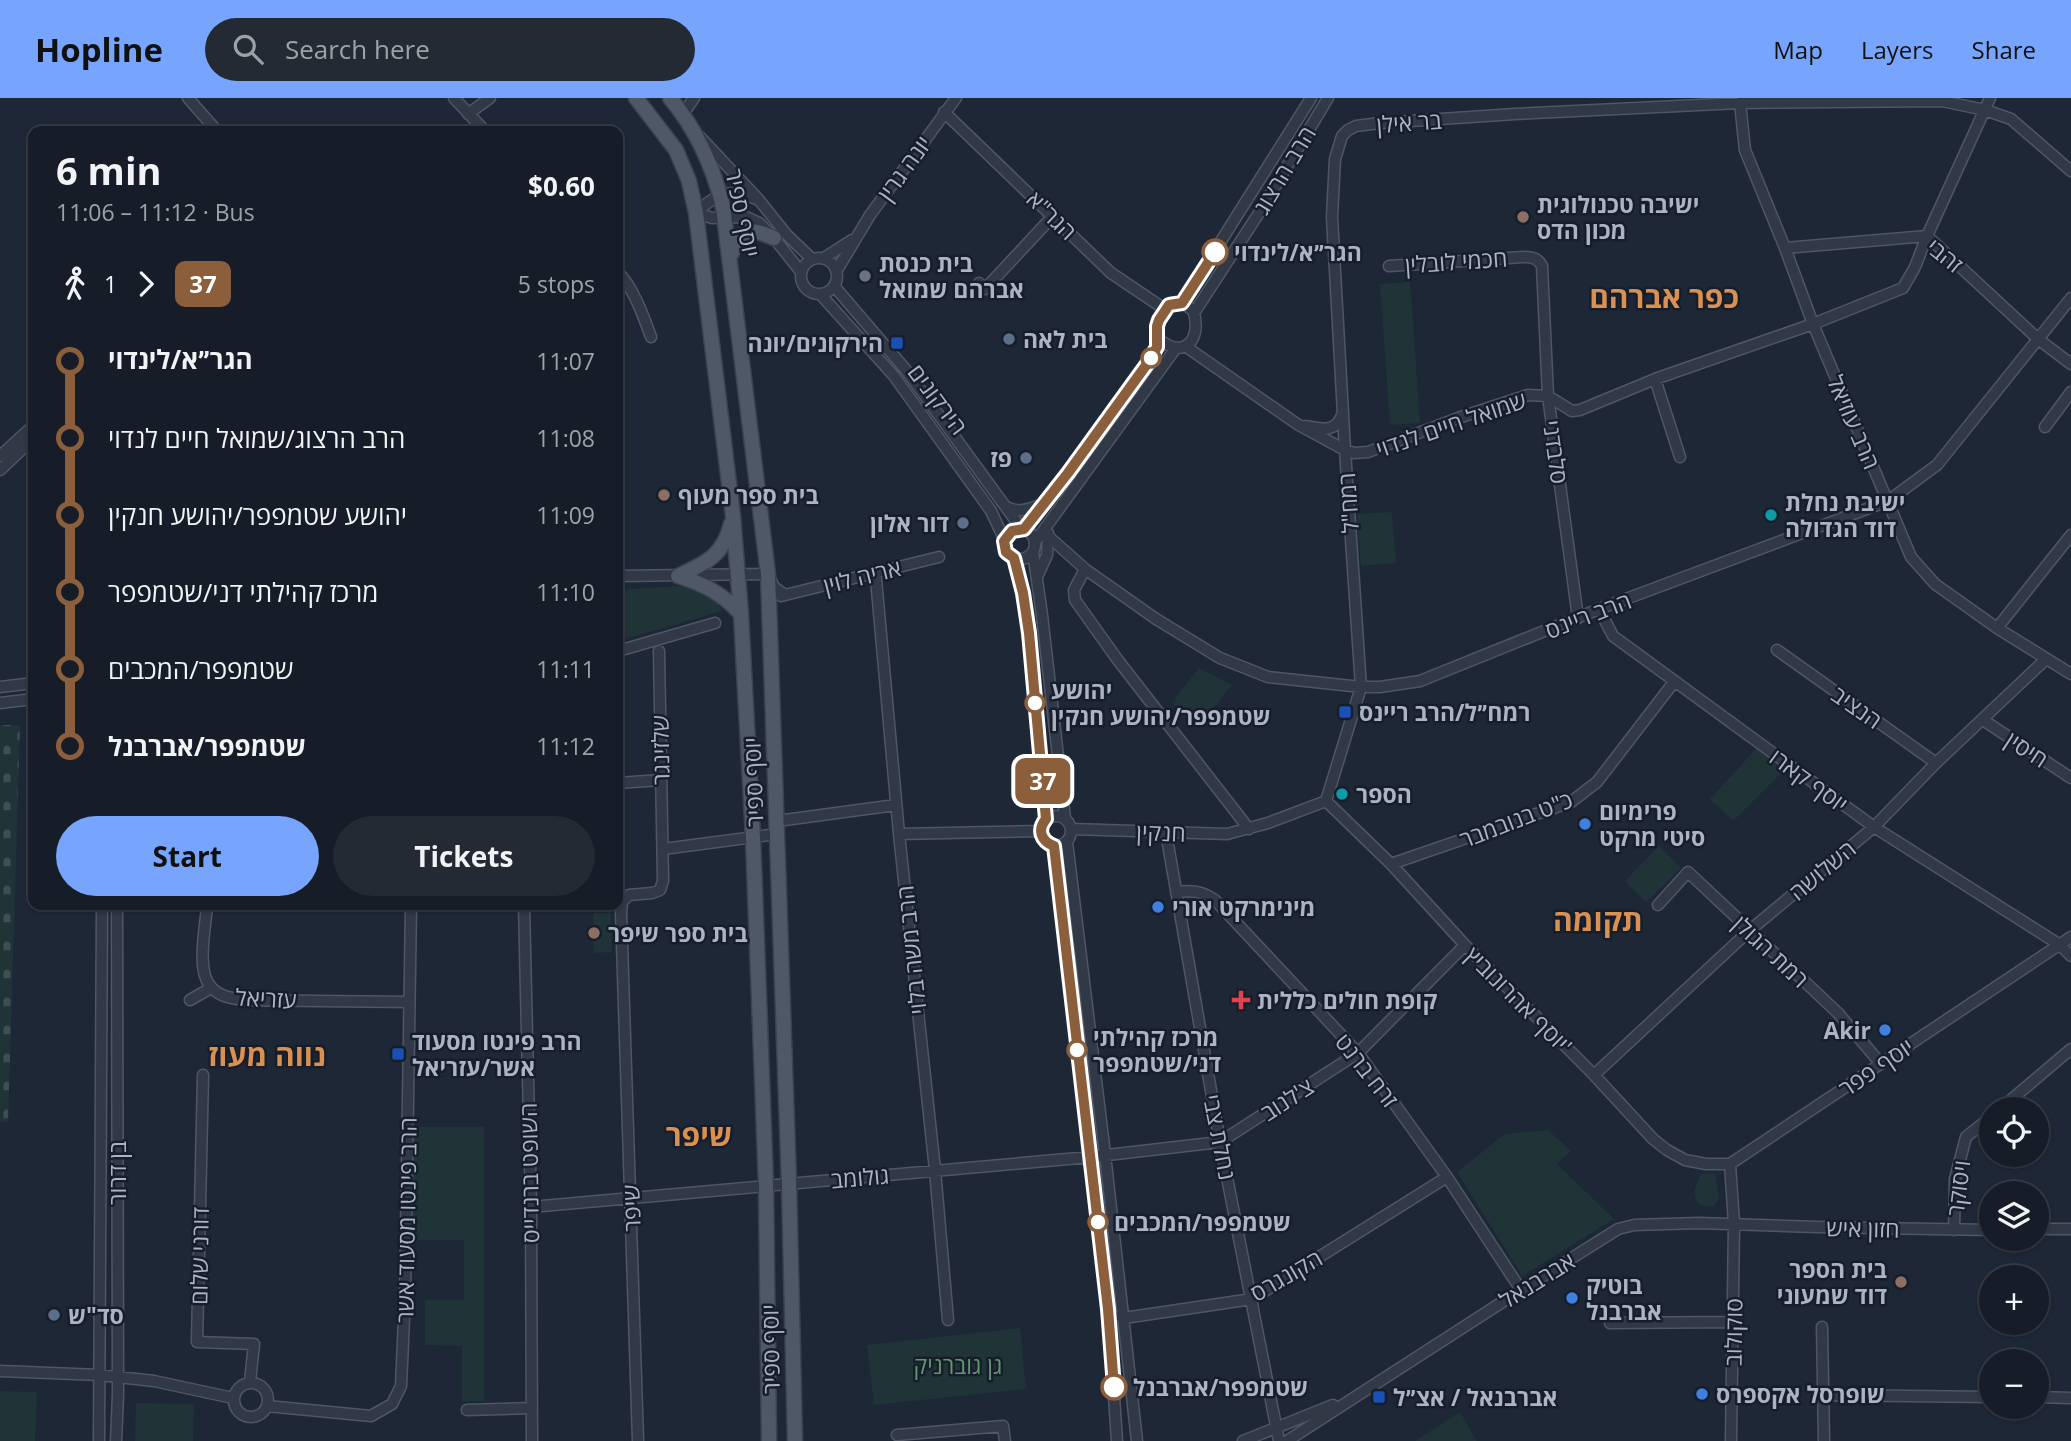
<!DOCTYPE html>
<meta charset="utf-8">
<style>
:root{--surface:#161d28;--page:#232a34;--text:#f1f3f6;--muted:#9ea2a8;--line:#353b45;--accent:#77a5fd}
body{margin:0;font-family:"Open Sans",Heebo,sans-serif;background:var(--page);color:var(--text);height:100vh;display:flex;flex-direction:column;font-size:26px;white-space:nowrap}
*{box-sizing:border-box;margin:0}
p{font-size:23px;color:var(--muted)}
.icon{flex:none;width:38px;height:38px;fill:none;stroke:currentColor;stroke-width:2;stroke-linecap:round;stroke-linejoin:round}
.map{position:relative;flex:1;overflow:hidden}
.side{position:absolute;left:28px;top:28px;width:595px;height:784px;display:flex;flex-direction:column;background:var(--surface);border-radius:14px;box-shadow:0 2px 5px #0004,0 0 0 2px var(--line)}
.side>*{flex:none}
.badge{padding:0 14px;border-radius:10px;font-size:24px;line-height:46px}
.fabs{position:absolute;left:1979px;top:999px;display:grid;gap:14px}
.fabs a{display:grid;place-items:center;width:70px;height:70px;border-radius:50%;background:var(--surface);box-shadow:0 2px 5px #0004,0 0 0 2px var(--line);font-size:35px}
.map>.badge{position:absolute;translate:-50% -50%;box-shadow:0 0 0 4px #fff}
.legs{display:flex;align-items:center;gap:10px;height:77px;padding:0 28px;font-size:23px}
.legs p{margin-inline-start:auto}
.headline{display:flex;align-items:center;justify-content:space-between;height:119px;padding:0 28px}
h1{font-size:38px;font-weight:700;line-height:52px}
.primary-button{display:flex;gap:14px;margin-top:auto;padding:14px 28px}
.primary-button a{flex:1;height:80px;border-radius:42px;background:var(--accent);color:#111;font-size:28px;font-weight:700;line-height:80px;text-align:center}
.primary-button a+a{background:var(--page);color:var(--text)}
ul{padding:0 28px;list-style:none}
li{display:flex;align-items:center;gap:24px;height:77px;font-size:26px}
li i{display:grid;place-items:center;width:10px;height:100%;margin:0 9px;background:currentColor}
li i::after{content:'';width:18px;height:18px;margin:-9px;border:5px solid;border-radius:50%;background:var(--surface)}
li p{margin-inline-start:auto}
li:first-child i{background:linear-gradient(#0000 50%,currentColor 0)}
li:last-child i{background:linear-gradient(currentColor 50%,#0000 0)}
header{display:flex;align-items:center;gap:42px;box-sizing:border-box;height:98px;padding:0 35px;background:var(--accent);color:#111}
header strong{font-size:33px}
nav{display:flex;gap:38px;margin-inline-start:auto;font-size:24px}
.search{width:490px;height:63px;background:var(--page);display:flex;align-items:center;gap:18px;box-sizing:border-box;padding:0 24px;border-radius:38px;color:var(--muted);font-size:26px}
.map>svg:first-child{display:block}
</style>
<header>
<strong>Hopline</strong>
<div class="search"><svg class="icon" aria-label="search" viewBox="0 0 24 24"><circle cx="10" cy="10" r="6"/><path d="M15 15l6 6"/></svg>Search here</div>
<nav><a>Map</a><a>Layers</a><a>Share</a></nav>
</header>
<div class="map">
<svg width="2071" height="1343" viewBox="0 0 2071 1343">
<defs>
<pattern id="cemetery-stones" width="16" height="16" patternUnits="userSpaceOnUse" patternTransform="scale(1.75)"><rect width="16" height="16" fill="#203437"/><path d="M2 7V4a2 2 0 0 1 4 0v3zM10 15v-3a2 2 0 0 1 4 0v3z" fill="#3e4f52"/></pattern>
</defs>
<rect width="100%" height="100%" fill="#1e2736"/>
<path fill="#203437" d="M1410 184 1420 325 1390 327 1380 186Z
M1392 414 1396 465 1361 468 1357 416Z
M694 487 714 500 722 513 618 543V492Z
M1199 570 1232 587 1196 631 1172 604Z
M1756 651 1784 672 1733 723 1710 701Z
M1659 748 1681 770 1646 804 1625 783Z
M593 815H611L612 854 594 855Z
M411 1029H484V1303H462V1248L425 1247V1202H464V1142H410Z
M1548 1032 1571 1053 1557 1066 1614 1121 1522 1178 1457 1074 1505 1036Z
M1709 1075 1715 1076 1719 1101 1714 1108C1690 1111 1692 1092 1701 1076Z
M1020 1230 1026 1291 874 1307 867 1247Z
M0 1293 37 1294 35 1343H0Z
M136 1305 194 1306 193 1343H135Z
M1460 1314 1477 1343H1415Z"/>
<path fill="url(#cemetery-stones)" d="M0 627H20L8 1024H0Z"/>
<g fill="none" stroke-linecap="round" stroke-linejoin="round">
<g stroke="#4f5665" stroke-width="13">
<path id="minor" d="M188 0 217 33
M454 0 485 33
M1743 2 1740 5 1745 52 1785 150 1813 226 1911 459 1935 486 1997 530 2071 576
M944 14 1111 175 1166 212
M468 16 490 0
M683 16 694 0
M700 39 759 102 787 137 812 161
M759 102C729 90 719 93 696 115L712 120 746 119 759 125 774 140 801 174
M1785 150 1927 138 2038 241 2071 266
M801 178a18 18 0 1 1 36 0a18 18 0 1 1-36 0Z
M824 160 852 142
M1389 168 1523 159C1532 159 1538 160 1542 168L1548 298 1578 520
M837 172 870 117 956 0
M618 174C634 191 643 217 651 239
M979 185 985 191 1053 118
M834 188 906 272 1021 430
M820 196 894 278 991 413 1005 443
M1182 205 1311 0
M1194 215 1259 115 1328 0
M1185 248 1297 326 1345 352 1354 355 1368 354 1458 320 1528 297 1548 298 1572 313 1580 312 1655 281 1813 226 1903 190 1915 169 1927 138 1990 0
M1655 281 1680 359
M1306 328C1321 331 1336 335 1342 317
M2045 329 2071 294
M0 358 33 328
M0 372 33 341
M1005 408C1018 416 1029 411 1043 406
M1005 446a15 15 0 1 1 30 0a15 15 0 1 1-30 0Z
M1024 431 1068 375 1148 266 1157 249V227L1159 222 1169 207 1182 205 1193 212C1203 240 1184 264 1158 240
M1048 438 1085 471 1156 521 1220 560 1268 579 1361 589H1380L1420 583 1599 511 1888 403 1937 367 2071 200
M1035 444 1176 250
M1033 454 1042 517 1065 720
M1014 461C1035 546 1038 634 1046 721
M1085 471 1074 492 1075 502 1117 561 1249 731
M618 478 768 476 774 489 785 497
M1037 479 1047 457 1048 435
M876 481 899 736 935 1072 948 1222
M781 498 939 459
M1599 511 1613 538 1874 729 2060 847 2071 858
M1997 530 2071 437
M1777 552 1936 665
M618 553 715 525
M0 589 33 585
M0 605 33 601
M1983 622 2071 680
M618 685 661 682
M1326 703 1391 766 1465 847 1594 977 1653 1041 1667 1052 1685 1062 1706 1066H1730
M1041 733a15 15 0 1 1 30 0a15 15 0 1 1-30 0Z
M777 723 896 707
M1072 731 1227 736 1268 725 1326 703 1361 589 1345 352 1332 119 1335 61 1342 38 1348 32 1356 28 1380 25 1515 16 1740 5 1942 3 1985 12 2011 21 2071 73
M1166 735 1220 1044 1279 1343
M899 736 1041 733
M1067 744 1105 1056 1137 1343
M1053 748 1108 1211 1117 1343
M663 751 777 736
M1391 766 1571 704 1597 684 1674 584
M1176 794C1191 792 1202 793 1215 802L1358 955 1447 1079 1521 1192
M207 807C206 828 195 874 212 890 220 899 232 900 243 902L409 904
M524 807 531 1109 532 1343
M1658 807 1688 774 1838 915 1881 966
M190 902 211 890
M203 977 197 1244 254 1246 250 1284
M1594 977 1749 833 1874 729 1936 665 2045 562
M1999 1012 2071 951
M531 1109 1090 1059 1220 1044 1358 955 1465 847
M2037 1131H2071
M1954 1132 1955 1081 1966 1039 1992 1018
M1120 1218 1124 1220 1252 1201 1447 1079
M1610 1225 1733 1224
M1822 1229 1824 1343
M0 1273 100 1277 154 1283 233 1300
M234 1302a17 17 0 1 1 34 0a17 17 0 1 1-34 0Z
M1824 1297 1992 1299
M2037 1299 2071 1300
M267 1308 371 1318 392 1306 401 1288 405 1198 411 807
M467 1312 531 1310
M897 1337 1003 1328 1005 1343
M99 1343 102 807
M116 1343 118 1297 117 807
M638 1343 621 815 622 804 629 797 652 795 660 792 663 783 659 553
M1243 1343 1333 1307
M1287 1343 1521 1192 1618 1131 1634 1127 1699 1125 1816 1129 1992 1132
M1731 1343 1734 1125 1730 1066 2071 839"/>
</g>
<g stroke="#3b4250" stroke-width="17">
<path id="major" d="M636 0 676 52 689 83 696 115 733 418 741 516 753 740 766 1087 769 1343
M670 0C697 32 713 68 723 109L768 476 789 1085 795 1343
M732 155 734 143C749 128 756 133 774 140
M678 478C706 465 723 458 731 426
M678 478C704 486 723 496 741 516"/>
</g>
<use href="#minor" stroke="#313947" stroke-width="10"/>
<use href="#major" stroke="#4f5867" stroke-width="14"/>
</g>
<g fill="none" stroke-linecap="round" stroke-linejoin="round">
<g stroke="#fff" stroke-width="16">
<path id="line-1" d="M1114 1289 1108 1211 1054 748C1041 743 1037 732 1046 721L1029 535 1023 495 1014 460 1006 454 1004 443 1012 433 1024 431 1068 375 1147 266 1157 249V228L1159 222 1169 207 1182 205 1215 154"/>
</g>
<use href="#line-1" stroke="#8b5e3c" stroke-width="10"/>
</g>
<g fill="#8d6e63" stroke="#171e2b" stroke-width="2.5">
<circle cx="1523" cy="119" r="7"/>
<circle cx="664" cy="397" r="7"/>
<circle cx="594" cy="835" r="7"/>
<circle cx="1901" cy="1184" r="7"/>
</g>
<g fill="#fff" stroke="#8b5e3c" stroke-width="3.5">
<circle cx="1215" cy="154" r="12"/>
<circle cx="1151" cy="260" r="9"/>
<circle cx="1035" cy="605" r="9"/>
<circle cx="1077" cy="952" r="9"/>
<circle cx="1098" cy="1124" r="9"/>
<circle cx="1114" cy="1289" r="12"/>
</g>
<circle fill="#6b7280" stroke="#171e2b" stroke-width="2.5" cx="865" cy="178" r="7"/>
<g fill="#5c6f8a" stroke="#171e2b" stroke-width="2.5">
<circle cx="1009" cy="241" r="7"/>
<circle cx="1026" cy="360" r="7"/>
<circle cx="963" cy="425" r="7"/>
<circle cx="54" cy="1217" r="7"/>
</g>
<g fill="#1a4fb4" stroke="#171e2b" stroke-width="2.5">
<rect x="890" y="238" width="14" height="14" rx="3.5"/>
<rect x="1338" y="607" width="14" height="14" rx="3.5"/>
<rect x="391" y="949" width="14" height="14" rx="3.5"/>
<rect x="1372" y="1292" width="14" height="14" rx="3.5"/>
</g>
<g fill="#0f9aa8" stroke="#171e2b" stroke-width="2.5">
<circle cx="1771" cy="417" r="7"/>
<circle cx="1342" cy="696" r="7"/>
</g>
<g fill="#3f7fe0" stroke="#171e2b" stroke-width="2.5">
<circle cx="1585" cy="726" r="7"/>
<circle cx="1158" cy="809" r="7"/>
<circle cx="1885" cy="932" r="7"/>
<circle cx="1572" cy="1200" r="7"/>
<circle cx="1702" cy="1296" r="7"/>
</g>
<path fill="#e0444e" stroke="#171e2b" stroke-width="2.5" d="M1237.5 891.5h7v7h7v7h-7v7h-7v-7h-7v-7h7z"/>
<g text-anchor="middle" dominant-baseline="central" stroke-width="5" stroke-linejoin="round" paint-order="stroke">
<g font-size="23" fill="#abb3c4" stroke="#171e2b">
<text transform="translate(1409 24) rotate(-4)">בר אילן</text>
<text transform="translate(904 70) rotate(-54)">יונה גרין</text>
<text transform="translate(1284 72) rotate(-59)">הרב הרצוג</text>
<text transform="translate(743 115) rotate(78)">יוסף ספיר</text>
<text transform="translate(1052 117) rotate(44)">הגר"א</text>
<text transform="translate(1945 157) rotate(39)">זהבי</text>
<text transform="translate(1456 163) rotate(-4)">חכמי לובלין</text>
<text transform="translate(938 301) rotate(53)">הירקונים</text>
<text transform="translate(1854 324) rotate(67)">הרב עוזיאל</text>
<text transform="translate(1451 326) rotate(-19)">שמואל חיים לנדוי</text>
<text transform="translate(1556 354) rotate(82)">סלבדני</text>
<text transform="translate(1348 405) rotate(-94)">רמח"ל</text>
<text transform="translate(862 478) rotate(-14)">אריה לוין</text>
<text transform="translate(1588 517) rotate(-21)">הרב ריינס</text>
<text transform="translate(1857 609) rotate(35)">הנציב</text>
<text transform="translate(2027 651) rotate(33)">חיסין</text>
<text transform="translate(660 652) rotate(-91)">שלזינגר</text>
<text transform="translate(1809 682) rotate(36)">יוסף קארו</text>
<text transform="translate(753 684) rotate(-92)">יוסף ספיר</text>
<text transform="translate(1516 721) rotate(-21)">כ"ט בנובמבר</text>
<text transform="translate(1161 734) rotate(2)">חנקין</text>
<text transform="translate(1822 772) rotate(-40)">השלושה</text>
<text transform="translate(911 852) rotate(-96)">הרב משה בלוי</text>
<text transform="translate(1771 853) rotate(43)">רמת הגולן</text>
<text transform="translate(266 900) rotate(3)">עזריאל</text>
<text transform="translate(1519 902) rotate(45)">יוסף אהרונוביץ'</text>
<text transform="translate(1876 969) rotate(-34)">יוסף פפר</text>
<text transform="translate(1367 972) rotate(52)">זרח ברנט</text>
<text transform="translate(1287 1001) rotate(-33)">צ'לנוב</text>
<text transform="translate(1220 1039) rotate(79)">נחלת צבי</text>
<text transform="translate(117 1075) rotate(-90)">בן דרור</text>
<text transform="translate(529 1075) rotate(-91)">השופט ברנדייס</text>
<text transform="translate(860 1079) rotate(-5)">גולומב</text>
<text transform="translate(1958 1090) rotate(-83)">ויסוקר</text>
<text transform="translate(631 1110) rotate(-92)">שיפר</text>
<text transform="translate(406 1122) rotate(-89)">הרב פינטו מסעוד אשר</text>
<text transform="translate(1863 1130) rotate(1)">חזון איש</text>
<text transform="translate(199 1158) rotate(-89)">דורני שלום</text>
<text transform="translate(1286 1177) rotate(-30)">הקונגרס</text>
<text transform="translate(1537 1182) rotate(-32)">אברבנאל</text>
<text transform="translate(1733 1234) rotate(-89)">סוקולוב</text>
<text transform="translate(770 1251) rotate(-91)">יוסף ספיר</text>
</g>
<g font-size="23" font-weight="bold" fill="#abb3c4" stroke="#171e2b" text-anchor="start">
<text x="1537" y="106">ישיבה טכנולוגית<tspan x="1537" dy="26">מכון הדס</tspan></text>
<text x="879" y="165">בית כנסת<tspan x="879" dy="26">אברהם שמואל</tspan></text>
<text x="1023" y="241">בית לאה</text>
<text x="883" y="245" text-anchor="end">הירקונים/יונה</text>
<text x="1012" y="360" text-anchor="end">פז</text>
<text x="678" y="397">בית ספר מעוף</text>
<text x="1785" y="404">ישיבת נחלת<tspan x="1785" dy="26">דוד הגדולה</tspan></text>
<text x="949" y="425" text-anchor="end">דור אלון</text>
<text x="1359" y="614">רמח״ל/הרב ריינס</text>
<text x="1356" y="696">הספר</text>
<text x="1599" y="713">פרימיום<tspan x="1599" dy="26">סיטי מרקט</tspan></text>
<text x="1172" y="809">מינימרקט אורי</text>
<text x="608" y="835">בית ספר שיפר</text>
<text x="1257" y="902">קופת חולים כללית</text>
<text x="1871" y="932" text-anchor="end">Akir</text>
<text x="412" y="943">הרב פינטו מסעוד<tspan x="412" dy="26">אשר/עזריאל</tspan></text>
<text x="1887" y="1171" text-anchor="end">בית הספר<tspan x="1887" dy="26">דוד שמעוני</tspan></text>
<text x="1586" y="1187">בוטיק<tspan x="1586" dy="26">אברבנל</tspan></text>
<text x="68" y="1217">סד"ש</text>
<text x="1716" y="1296">שופרסל אקספרס</text>
<text x="1393" y="1299">אברבנאל / אצ״ל</text>
</g>
<g font-size="23" font-weight="bold" fill="#abb3c4" stroke="#171e2b" text-anchor="start">
<text x="1234" y="154">הגר״א/לינדוי</text>
<text x="1051" y="592">יהושע<tspan x="1051" dy="26">שטמפפר/יהושע חנקין</tspan></text>
<text x="1093" y="939">מרכז קהילתי<tspan x="1093" dy="26">דני/שטמפפר</tspan></text>
<text x="1114" y="1124">שטמפפר/המכבים</text>
<text x="1133" y="1289">שטמפפר/אברבנל</text>
</g>
<g font-size="23" fill="#629570" stroke="#171e2b">
<text x="958" y="1267">גן גוברניק</text>
</g>
<g font-size="30" font-weight="bold" fill="#d89152" stroke="#171e2b">
<text x="1664" y="198">כפר אברהם</text>
<text x="1598" y="821">תקומה</text>
<text x="267" y="956">נווה מעוז</text>
<text x="699" y="1036">שיפר</text>
</g>
</g>
</svg>
<div class="fabs">
<a><svg class="icon" aria-label="locate" viewBox="0 0 24 24"><circle cx="12" cy="12" r="6"/><path d="M12 2v4M12 18v4M2 12h4M18 12h4"/></svg></a>
<a><svg class="icon" aria-label="layers" viewBox="0 0 24 24"><path d="M12 4l9 5-9 5-9-5zM3 14l9 5 9-5"/></svg></a>
<a>+</a>
<a>−</a>
</div>
<b class="badge" style="left:1043px;top:683px;background:#8b5e3c;color:#fff">37</b>
<section class="side">
<div class="headline"><div><h1>6 min</h1><p>11:06 – 11:12 · Bus</p></div><b>$0.60</b></div>
<div class="legs"><svg class="icon" aria-label="walk" viewBox="0 0 24 24"><circle cx="13" cy="4" r="2"/><path d="M13 8l-2 6 4 7M11 14l-3 7M7 12l3-4h3l4 4"/></svg>1<svg class="icon" aria-label="forward" viewBox="0 0 24 24"><path d="M9 5l7 7-7 7"/></svg><b class="badge" style="background:#8b5e3c;color:#fff">37</b><p>5 stops</p></div>
<ul>
<li><i style="color:#8b5e3c"></i><b>הגר״א/לינדוי</b><p>11:07</p></li>
<li><i style="color:#8b5e3c"></i><span>הרב הרצוג/שמואל חיים לנדוי</span><p>11:08</p></li>
<li><i style="color:#8b5e3c"></i><span>יהושע שטמפפר/יהושע חנקין</span><p>11:09</p></li>
<li><i style="color:#8b5e3c"></i><span>מרכז קהילתי דני/שטמפפר</span><p>11:10</p></li>
<li><i style="color:#8b5e3c"></i><span>שטמפפר/המכבים</span><p>11:11</p></li>
<li><i style="color:#8b5e3c"></i><b>שטמפפר/אברבנל</b><p>11:12</p></li>
</ul>
<div class="primary-button"><a>Start</a><a>Tickets</a></div>
</section>
</div>
